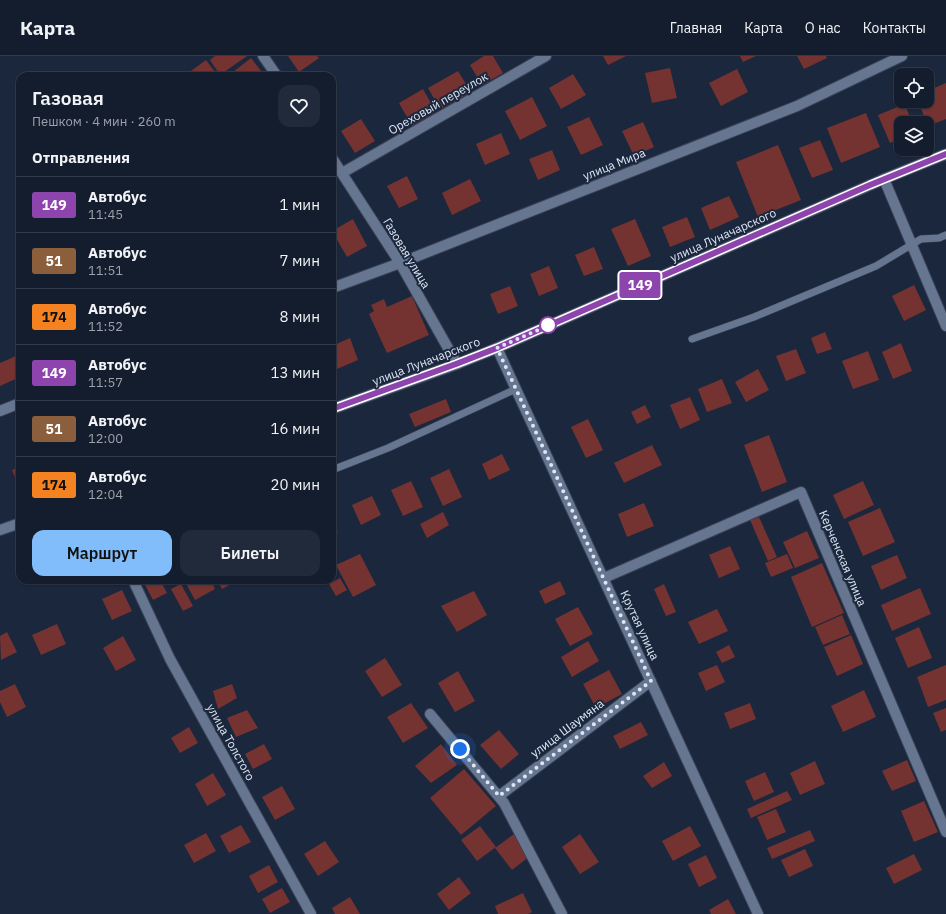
<!DOCTYPE html>
<html lang="ru">
<meta charset="utf-8">
<style>
:root{--surface:#141d2e;--page:#212a3a;--text:#f1f3f6;--muted:#9da2aa;--line:#333b4a;--accent:#80bdfa}
body{margin:0;font-family:"IBM Plex Sans",sans-serif;background:var(--page);color:var(--text);height:100vh;display:flex;flex-direction:column;font-size:15px;white-space:nowrap}
*{box-sizing:border-box;margin:0}
p{font-size:13px;color:var(--muted)}
.icon{flex:none;width:22px;height:22px;fill:none;stroke:currentColor;stroke-width:2;stroke-linecap:round;stroke-linejoin:round}
.map{position:relative;flex:1;overflow:hidden}
.panel{position:absolute;left:16px;top:16px;width:320px;height:512px;display:flex;flex-direction:column;background:var(--surface);border-radius:12px;box-shadow:0 1px 3px #0004,0 0 0 1px var(--line)}
.panel>*{flex:none}
.badge{padding:0 8px;border-radius:3px;font-size:14px;line-height:26px}
.fabs{position:absolute;left:894px;top:12px;display:grid;gap:8px}
.fabs a{display:grid;place-items:center;width:40px;height:40px;border-radius:8px;background:var(--surface);box-shadow:0 1px 3px #0004,0 0 0 1px var(--line);font-size:20px}
.you{position:absolute;width:20px;height:20px;margin:-10px;border:3px solid #fff;border-radius:50%;background:#1a73e8;box-shadow:0 0 0 6px #1a73e833}
.map>.badge{position:absolute;translate:-50% -50%;box-shadow:0 0 0 2px #fff}
h2{padding:0 16px;font-size:15px;line-height:36px}
.round{display:grid;place-items:center;flex:none;width:42px;height:42px;border-radius:12px;background:var(--page)}
.summary{display:flex;align-items:center;justify-content:space-between;height:68px;padding:0 16px}
h1{font-size:19px;font-weight:600;line-height:30px}
.button{display:flex;gap:8px;margin-top:auto;padding:8px 16px}
.button a{flex:1;height:46px;border-radius:12px;background:var(--accent);color:#111;font-size:16px;font-weight:600;line-height:46px;text-align:center}
.button a+a{background:var(--page);color:var(--text)}
ul{padding:0;list-style:none}
li{display:flex;align-items:center;gap:12px;height:56px;padding:0 16px;border-top:1px solid var(--line)}
li div{flex:1}
li b{display:block;font-size:15px}
li em{font-style:normal}
li .badge{min-width:44px;font-weight:700;text-align:center}
header{display:flex;align-items:center;gap:24px;box-sizing:border-box;height:56px;padding:0 20px;background:var(--surface);border-bottom:1px solid var(--line)}
header strong{font-size:19px}
nav{display:flex;gap:22px;margin-inline-start:auto;font-size:14px}
.map>svg:first-child{display:block}
</style>
<header>
<strong>Карта</strong>
<nav><a>Главная</a><a>Карта</a><a>О нас</a><a>Контакты</a></nav>
</header>
<div class="map">
<svg width="946" height="858" viewBox="0 0 946 858">
<rect width="100%" height="100%" fill="#1b273d"/>
<path fill="#743330" d="M215 0H247L220 19 210 4Z
M288 0H317L319 2 299 16Z
M484 0H493L503 17 482 29 470 9Z
M603 0H626L608 9Z
M740 0H756L743 6Z
M797 0H826L827 2 804 13Z
M251 2 265 20H236L233 16Z
M206 4 218 20H184Z
M670 12 677 42 652 47 645 17Z
M737 13 748 36 721 50 709 27Z
M458 15 471 36 440 53 428 32Z
M573 18 586 39 561 53 549 32Z
M946 27V63L928 70 918 45H927V35Z
M423 33 436 56 412 70 399 47Z
M532 41 547 70 520 84 505 55Z
M905 48 912 67H901V82L890 87 878 59Z
M866 57 880 91 841 107 827 72Z
M589 61 603 89 581 99 567 71Z
M361 63 375 85 355 97 341 75Z
M643 66 654 91 634 100 622 75Z
M501 77 510 98 485 109 476 88Z
M820 84 833 114 812 122 799 92Z
M778 89 801 144 758 161 736 106Z
M552 94 560 114 538 124 529 103Z
M407 120 418 143 399 152 387 130Z
M470 123 481 145 452 159 442 137Z
M729 140 739 161 710 174 701 152Z
M687 161 695 181 670 191 662 171Z
M353 163 367 190 347 201 332 175Z
M635 163 651 200 628 210 611 173Z
M594 191 603 213 584 220 575 199Z
M549 210 558 232 539 240 530 218Z
M914 229 926 254 904 265 892 240Z
M510 230 518 250 498 258 490 238Z
M412 240 429 279 387 297 369 258 374 255 371 249 384 243 387 251Z
M825 276 832 293 817 298 811 282Z
M350 282 358 304 337 313 332 299V290Z
M901 287 912 315 893 323 882 296Z
M796 293 806 317 786 325 776 300Z
M868 295 879 324 853 333 842 305Z
M16 300 20 309V321L0 330V307Z
M758 313 769 334 746 346 735 326Z
M722 323 732 347 707 356 698 333Z
M690 341 700 364 680 373 670 349Z
M446 343 451 356 415 371 409 358Z
M645 349 651 361 637 368 631 356Z
M588 363 603 394 586 402 571 371Z
M769 379 787 426 762 436 744 389Z
M652 389 662 409 624 427 614 407Z
M502 398 510 414 489 424 482 408Z
M20 411V434L12 414Z
M449 413 462 441 443 450 430 422Z
M411 425 423 451 403 460 391 434Z
M863 425 874 449 844 463 833 439Z
M372 440 381 459 361 469 352 449Z
M644 447 654 470 627 481 618 458Z
M880 452 895 486 863 500 848 466Z
M443 456 449 469 427 482 420 468Z
M759 461 777 501 768 505 750 464Z
M332 465 338 477 332 480Z
M807 475 819 502 795 512 783 486Z
M730 490 740 513 719 522 709 499Z
M360 498 376 529 353 541 336 509Z
M787 498 793 512 771 521 765 507Z
M897 499 907 522 881 534 871 510Z
M822 507 844 557 812 571 791 521Z
M340 522 347 534 336 540 329 528Z
M150 524H160L167 537 153 544 144 527Z
M184 524H211L215 533 195 544Z
M217 524H239L222 533Z
M560 525 566 538 545 548 539 535Z
M181 528 193 550 183 555 171 533Z
M664 528 676 556 666 560 654 533Z
M920 532 931 558 892 575 881 549Z
M122 534 132 555 112 564 102 543Z
M474 535 487 559 457 576 441 550Z
M578 551 593 578 570 590 555 563Z
M717 553 728 575 699 588 688 566Z
M842 559 850 578 823 589 815 571Z
M57 568 66 588 41 599 32 579Z
M919 571 932 602 908 612 895 582Z
M7 576 17 596 1 604 0 580Z
M851 579 863 608 837 620 824 591Z
M123 580 136 604 116 615 103 592Z
M588 585 599 605 572 621 561 601Z
M729 589 735 601 722 607 716 596Z
M385 602 402 629 382 641 365 615Z
M717 609 725 626 706 635 698 617Z
M946 609V644L928 651 917 621Z
M609 614 622 638 596 652 583 628Z
M458 615 475 645 455 656 438 627Z
M15 628 26 651 7 661 0 646V635Z
M232 628 237 642 218 653 213 635Z
M864 634 876 661 843 676 831 650Z
M411 647 428 672 403 687 387 661Z
M750 647 756 663 730 673 724 657Z
M946 652V674L941 676 933 657Z
M247 654 258 672 236 681 227 662Z
M641 666 648 679 620 693 613 680Z
M189 671 198 687 180 697 171 682Z
M499 674 519 698 501 713 480 689Z
M264 688 272 703 253 713 245 698Z
M441 688 457 709 431 727 415 710Z
M907 704 916 725 892 735 882 715Z
M815 705 825 728 800 739 790 717Z
M664 706 672 720 652 732 643 720Z
M464 713 496 750 461 779 430 742Z
M765 716 774 736 754 745 745 725Z
M213 717 226 739 207 750 195 728Z
M282 730 295 753 275 764 262 741Z
M787 735 792 744 751 762 747 753Z
M924 745 938 776 914 786 901 755Z
M776 753 786 776 767 784 757 761Z
M241 769 251 786 229 797 220 780Z
M480 770 496 791 477 805 461 784Z
M690 770 701 790 673 805 662 785Z
M810 774 815 785 772 803 767 792Z
M206 777 216 795 194 807 184 789Z
M514 778 530 800 512 814 495 792Z
M580 778 599 806 580 818 562 791Z
M325 785 339 806 318 820 304 798Z
M805 793 813 810 789 821 781 804Z
M914 798 922 814 894 828 886 812Z
M706 799 717 822 699 831 688 808Z
M269 809 278 826 258 837 249 820Z
M459 821 471 837 449 854 437 838Z
M282 832 290 846 270 857 262 843Z
M523 837 532 856 528 858H498L495 850Z
M350 841 360 858H335L332 852Z
M728 843 736 858H711L709 854Z"/>
<g fill="none" stroke-linecap="round" stroke-linejoin="round">
<g stroke="#3a4356" stroke-width="8">
<path id="service" d="M692 283 754 261 876 210 921 183 939 182 946 179
M332 414 388 392 516 333"/>
</g>
<g stroke="#3a4356" stroke-width="12">
<path id="minor" d="M263 0 277 20
M332 102 400 207 457 308
M342 117 546 0
M884 123 946 270
M332 232 400 207 797 50 902 0
M497 292 758 858
M0 355 20 347
M604 522 801 436 946 776
M133 524 170 603 311 858
M430 658 504 747 562 858
M499 740 651 625"/>
</g>
<g stroke="#3a4356" stroke-width="12">
<path id="secondary" d="M332 353 457 308 497 292 884 123 946 98
M0 474 20 467"/>
</g>
<use href="#service" stroke="#677690" stroke-width="7"/>
<use href="#minor" stroke="#677690" stroke-width="10"/>
<use href="#secondary" stroke="#677690" stroke-width="10"/>
</g>
<g fill="none" stroke-linecap="round" stroke-linejoin="round">
<g stroke="#fff" stroke-width="9">
<path id="line" d="M332 353 456 308 497 292 870 129 946 98"/>
</g>
<use href="#line" stroke="#8e44ad" stroke-width="6"/>
<path stroke="#dee6f5" stroke-width="4" stroke-dasharray="0 7.2" d="M460 693 499 740 651 625 497 292 554 267 548 269"/>
</g>
<circle fill="#fff" stroke="#8e44ad" stroke-width="2" cx="548" cy="269" r="8"/>
<g text-anchor="middle" dominant-baseline="central" stroke-width="4" stroke-linejoin="round" paint-order="stroke">
<g font-size="12" fill="#dee6f5" stroke="#1b273d">
<text transform="translate(438 47) rotate(-30)">Ореховый переулок</text>
<text transform="translate(614 108) rotate(-22)">улица Мира</text>
<text transform="translate(723 179) rotate(-24)">улица Луначарского</text>
<text transform="translate(407 197) rotate(59)">Газовая улица</text>
<text transform="translate(426 305) rotate(-21)">улица Луначарского</text>
<text transform="translate(843 502) rotate(67)">Керченская улица</text>
<text transform="translate(640 569) rotate(65)">Крутая улица</text>
<text transform="translate(567 672) rotate(-37)">улица Шаумяна</text>
<text transform="translate(231 686) rotate(61)">улица Толстого</text>
</g>
</g>
</svg>
<div class="fabs">
<a><svg class="icon" aria-label="locate" viewBox="0 0 24 24"><circle cx="12" cy="12" r="6"/><path d="M12 2v4M12 18v4M2 12h4M18 12h4"/></svg></a>
<a><svg class="icon" aria-label="layers" viewBox="0 0 24 24"><path d="M12 4l9 5-9 5-9-5zM3 14l9 5 9-5"/></svg></a>
</div>
<div class="you" style="left:460px;top:693px"></div>
<b class="badge" style="left:640px;top:229px;background:#8e44ad;color:#fff">149</b>
<section class="panel">
<div class="summary"><div><h1>Газовая</h1><p>Пешком · 4 мин · 260 m</p></div><a class="round"><svg class="icon" aria-label="heart" viewBox="0 0 24 24"><path d="M12 20l-8-8c-3-5 5-10 8-4 3-6 11-1 8 4z"/></svg></a></div>
<h2>Отправления</h2>
<ul>
<li><span class="badge" style="background:#8e44ad;color:#fff">149</span><div><b>Автобус</b><p>11:45</p></div><em>1 мин</em></li>
<li><span class="badge" style="background:#8b5e3c;color:#fff">51</span><div><b>Автобус</b><p>11:51</p></div><em>7 мин</em></li>
<li><span class="badge" style="background:#f58220;color:#111">174</span><div><b>Автобус</b><p>11:52</p></div><em>8 мин</em></li>
<li><span class="badge" style="background:#8e44ad;color:#fff">149</span><div><b>Автобус</b><p>11:57</p></div><em>13 мин</em></li>
<li><span class="badge" style="background:#8b5e3c;color:#fff">51</span><div><b>Автобус</b><p>12:00</p></div><em>16 мин</em></li>
<li><span class="badge" style="background:#f58220;color:#111">174</span><div><b>Автобус</b><p>12:04</p></div><em>20 мин</em></li>
</ul>
<div class="button"><a>Маршрут</a><a>Билеты</a></div>
</section>
</div>
